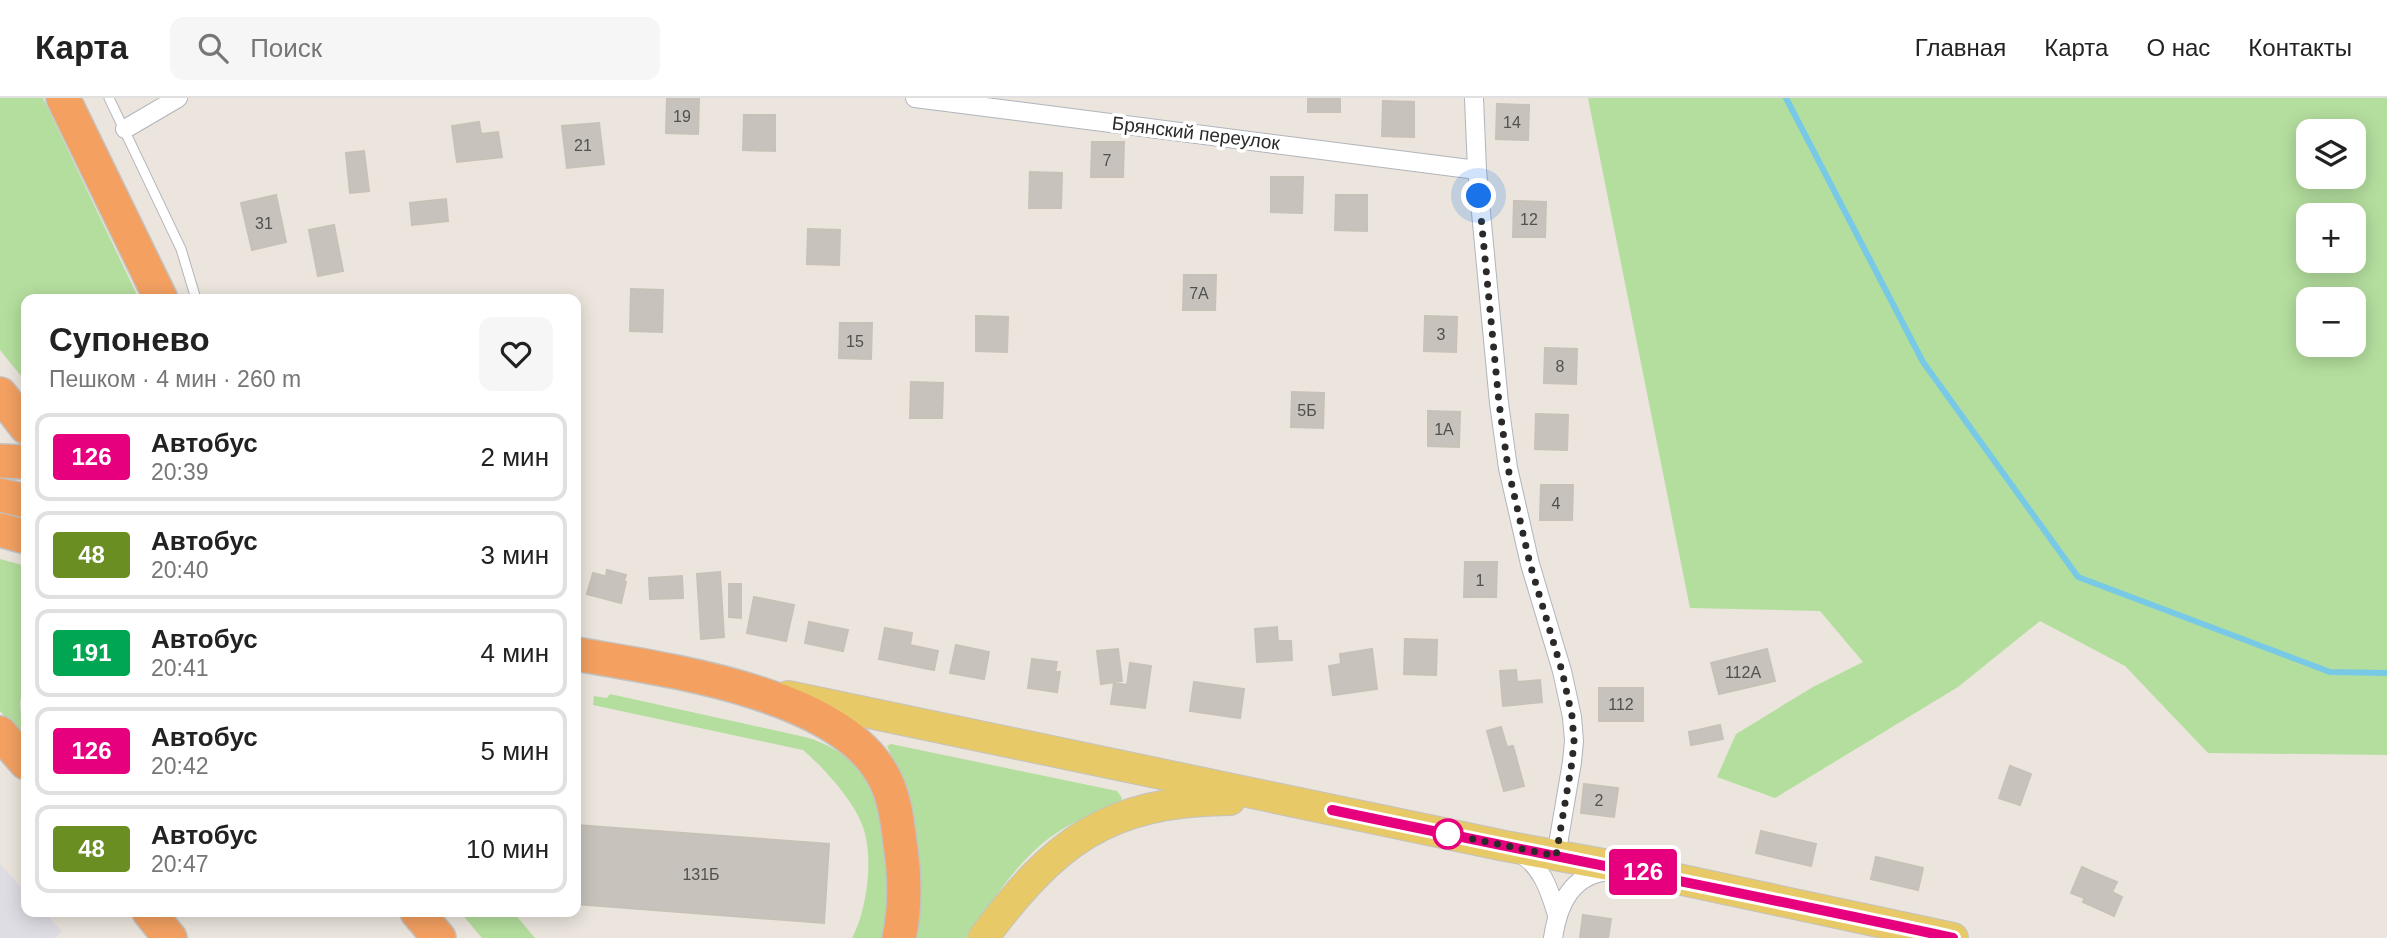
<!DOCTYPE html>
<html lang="ru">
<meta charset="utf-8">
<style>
:root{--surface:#fff;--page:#f6f6f6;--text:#222;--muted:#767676;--line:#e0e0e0}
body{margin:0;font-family:Helvetica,sans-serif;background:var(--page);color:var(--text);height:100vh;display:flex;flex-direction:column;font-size:26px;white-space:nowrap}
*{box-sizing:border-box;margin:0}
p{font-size:23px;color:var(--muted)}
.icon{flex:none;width:38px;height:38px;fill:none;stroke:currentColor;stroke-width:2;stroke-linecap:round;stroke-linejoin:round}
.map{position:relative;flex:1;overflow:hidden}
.details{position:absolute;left:21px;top:196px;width:560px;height:623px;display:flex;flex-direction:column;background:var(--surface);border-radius:14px;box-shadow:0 4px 18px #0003}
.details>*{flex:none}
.badge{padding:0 14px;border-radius:5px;font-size:24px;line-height:46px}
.buttons{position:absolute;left:2296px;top:21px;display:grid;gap:14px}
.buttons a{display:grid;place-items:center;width:70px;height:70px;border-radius:14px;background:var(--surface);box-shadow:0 4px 18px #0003;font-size:35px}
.you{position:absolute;width:35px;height:35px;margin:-18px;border:5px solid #fff;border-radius:50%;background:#1a73e8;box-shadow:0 0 0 10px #1a73e833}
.map>.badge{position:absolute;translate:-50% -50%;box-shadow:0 0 0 4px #fff}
.round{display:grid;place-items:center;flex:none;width:74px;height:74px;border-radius:14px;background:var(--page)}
.summary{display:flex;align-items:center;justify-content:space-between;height:119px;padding:0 28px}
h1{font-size:33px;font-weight:700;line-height:52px}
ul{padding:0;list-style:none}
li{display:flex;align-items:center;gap:21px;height:88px;margin:0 14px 10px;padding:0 14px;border:4px solid var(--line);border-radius:14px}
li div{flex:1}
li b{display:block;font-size:26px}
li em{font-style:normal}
li .badge{min-width:77px;font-weight:700;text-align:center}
header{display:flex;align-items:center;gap:42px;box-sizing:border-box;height:98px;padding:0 35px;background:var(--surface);border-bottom:2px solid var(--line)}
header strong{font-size:33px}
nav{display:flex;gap:38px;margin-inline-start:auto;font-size:24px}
.search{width:490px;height:63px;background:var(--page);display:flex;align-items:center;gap:18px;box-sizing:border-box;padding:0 24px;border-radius:14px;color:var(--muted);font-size:26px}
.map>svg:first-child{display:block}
</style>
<header>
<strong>Карта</strong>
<div class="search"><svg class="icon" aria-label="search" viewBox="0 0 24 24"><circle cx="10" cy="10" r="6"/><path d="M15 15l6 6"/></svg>Поиск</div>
<nav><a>Главная</a><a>Карта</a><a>О нас</a><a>Контакты</a></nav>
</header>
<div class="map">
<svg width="2387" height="840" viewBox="0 0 2387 840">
<rect width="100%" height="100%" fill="#ebe5dd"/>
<path fill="#dfdde4" d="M0 766 26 795V814H44L62 833 55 840H0Z"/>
<path fill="#b4de9e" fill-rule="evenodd" d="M0 0H43L139 201H26V284L0 252Z
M1588 0H2387V657L2208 655 2125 568 2040 523 1958 589 1775 700 1717 679 1736 636 1813 589 1863 564 1820 513 1690 510ZM2308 33H2354V79H2308ZM2308 117H2354V163H2308ZM2308 201H2354V247H2308Z
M0 461 26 468V571L20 605 22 632 14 629 0 613Z
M610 596 805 639C829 646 852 659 867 681 892 718 889 796 883 840H852C867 813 874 759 863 729 854 703 825 671 803 652L593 607 594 598 607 600Z
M891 646 1117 693 1122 700 1120 705C1098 714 1075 722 1055 736 1018 761 992 804 966 840H916L920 814V785L899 674 887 648Z
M460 814H513L535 840H482Z"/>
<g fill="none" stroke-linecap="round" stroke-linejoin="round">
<path stroke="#78c9e6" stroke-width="6" d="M1786 0 1923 264 2078 479 2330 574 2387 575"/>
</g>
<path fill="#c7c3bc" stroke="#c7c1b7" stroke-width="2" d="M667 0 699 1 698 36 666 35Z
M1308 0H1340V14H1308Z
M1383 3 1414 4V39L1382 38Z
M1497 6 1529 7 1528 42 1496 41Z
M744 17H775V53L743 52Z
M479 24 481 36 498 34 502 59 457 64 452 28Z
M599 25 604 66 567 70 562 28Z
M1092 44H1124L1123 79H1091Z
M364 53 369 93 350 95 346 55Z
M1030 74 1062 75 1061 110H1029Z
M1271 79H1303L1302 115 1271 114Z
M276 97 286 144 252 152 241 105Z
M1336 97H1367V133L1335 132Z
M446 101 448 123 412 127 410 105Z
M1514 103 1546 104 1545 139H1513Z
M334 127 343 173 318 178 309 132Z
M808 131 840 132 839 167 807 166Z
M1184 177H1216L1215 212H1183Z
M631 191 663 192 662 234 630 233Z
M976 218 1008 219 1007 254 976 253Z
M1425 218 1457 219 1456 254 1424 253Z
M840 225H872L871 261 839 260Z
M1545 250 1577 251 1576 286 1544 285Z
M911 284 943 285 942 320H910Z
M1292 294 1324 295 1323 330 1291 329Z
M1428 313 1460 314 1459 349 1428 348Z
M1536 316 1568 317 1567 352 1535 351Z
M1541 387H1573L1572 422H1540Z
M1465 464H1497L1496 499H1464Z
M607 472 626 477 624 483 606 478Z
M720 474 724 539 701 541 697 476Z
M593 475 626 484 621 505 587 496Z
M682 478 683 500 650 501 649 480Z
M729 486H741V520L729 519Z
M754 499 794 507 786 543 747 535Z
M809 524 848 532 843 553 805 545Z
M1277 529 1278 543H1291L1292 562 1257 564 1255 531Z
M885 530 912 535 910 547 938 553 934 572 879 561Z
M1405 541 1437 542 1436 577 1404 576Z
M956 547 989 554 984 581 950 575Z
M1118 551 1122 583 1101 586 1097 553Z
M1372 551 1377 591 1333 597 1329 568 1341 566 1340 556Z
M1767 551 1775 583 1719 596 1711 565Z
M1032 561 1057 564 1055 574H1060L1057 594 1028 590Z
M1130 565 1151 568 1145 610 1111 606 1114 585 1127 587Z
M1516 572 1517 584 1540 582 1542 604 1503 608 1500 573Z
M1194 584 1244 591 1240 620 1190 613Z
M1599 590H1643V623H1599Z
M1720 627 1723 641 1691 647 1689 634Z
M1501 629 1507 649 1513 648 1524 688 1504 693 1487 633Z
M2010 668 2031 676 2020 707 1999 700Z
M1584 686 1618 690 1614 719 1581 715Z
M576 727 829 746 824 825 576 806Z
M1761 733 1816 746 1811 768 1756 755Z
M1876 759 1923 770 1918 792 1871 781Z
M2082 769 2095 775 2084 800 2071 795Z
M2095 775 2117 784 2112 794 2122 799 2114 818 2083 804Z
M1583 817 1611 821 1608 840H1580Z"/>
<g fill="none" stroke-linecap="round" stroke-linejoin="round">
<g stroke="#b1b4bd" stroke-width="11">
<path id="lane" d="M109 0 181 151 196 201"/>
</g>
<g stroke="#b1b4bd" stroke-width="20">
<path id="street" d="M915 0 1477 72
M1474 0 1477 72 1499 305 1508 370 1530 466 1562 573 1572 619 1574 643 1572 664 1556 758
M125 31 178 0
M1517 754C1541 765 1550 793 1557 817
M1553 840C1558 806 1572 775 1611 773"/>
</g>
<g stroke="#c3c3c3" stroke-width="32">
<path id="primary" d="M788 598 1505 748 1631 771 1953 840
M983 840C1054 745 1106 703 1230 702"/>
</g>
<g stroke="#c3c3c3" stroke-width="36">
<path id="highway" d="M63 0 161 201
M0 296 26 329
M0 363 26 364
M0 397 26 403
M0 432 26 439
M576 556C661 571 833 593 881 674 894 695 897 720 900 745 905 777 906 808 899 840
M0 635 26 665
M149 814 170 840
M417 814 439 840"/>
</g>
<use href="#lane" stroke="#fff" stroke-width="9"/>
<use href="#street" stroke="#fff" stroke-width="18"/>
<use href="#primary" stroke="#e7c967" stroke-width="30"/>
<use href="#highway" stroke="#f3a061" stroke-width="33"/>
</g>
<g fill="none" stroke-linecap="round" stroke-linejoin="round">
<g stroke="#fff" stroke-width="16">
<path id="line" d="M1332 712C1539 756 1746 795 1953 840"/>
</g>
<use href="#line" stroke="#e6007e" stroke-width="10"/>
<path stroke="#2a2a2a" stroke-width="7" stroke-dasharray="0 12.6" d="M1448 736 1556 758 1572 664 1574 643 1572 618 1562 573 1530 466 1508 370 1499 305 1479 98"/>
</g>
<circle fill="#fff" stroke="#e6007e" stroke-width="3.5" cx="1448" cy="736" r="14"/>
<g text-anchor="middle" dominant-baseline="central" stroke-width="7" stroke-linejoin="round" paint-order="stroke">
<g font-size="16" fill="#51504e">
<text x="682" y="18">19</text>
<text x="1512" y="24">14</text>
<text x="583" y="47">21</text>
<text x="1107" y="62">7</text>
<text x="1529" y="121">12</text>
<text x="264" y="125">31</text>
<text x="1199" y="195">7А</text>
<text x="1441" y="236">3</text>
<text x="855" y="243">15</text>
<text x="1560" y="268">8</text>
<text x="1307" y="312">5Б</text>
<text x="1444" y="331">1А</text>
<text x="1556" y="405">4</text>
<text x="1480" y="482">1</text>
<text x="1743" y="574">112А</text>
<text x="1621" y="606">112</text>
<text x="1599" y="702">2</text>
<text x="701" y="776">131Б</text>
</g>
<g font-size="19" fill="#2a2a2a" stroke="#fff">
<text transform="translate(1196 35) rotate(7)">Брянский переулок</text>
</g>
</g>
</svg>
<div class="buttons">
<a><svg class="icon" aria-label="layers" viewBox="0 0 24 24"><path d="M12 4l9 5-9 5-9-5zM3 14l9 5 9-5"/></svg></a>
<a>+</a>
<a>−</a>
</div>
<div class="you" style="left:1479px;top:98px"></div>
<b class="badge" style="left:1643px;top:774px;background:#e6007e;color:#fff">126</b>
<section class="details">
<div class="summary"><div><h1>Супонево</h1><p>Пешком · 4 мин · 260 m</p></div><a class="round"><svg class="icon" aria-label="heart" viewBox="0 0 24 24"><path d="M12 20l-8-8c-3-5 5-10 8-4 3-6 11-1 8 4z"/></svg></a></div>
<ul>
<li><span class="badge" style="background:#e6007e;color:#fff">126</span><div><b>Автобус</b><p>20:39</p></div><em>2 мин</em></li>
<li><span class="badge" style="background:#6b8e23;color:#fff">48</span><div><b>Автобус</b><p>20:40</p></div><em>3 мин</em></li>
<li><span class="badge" style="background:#00a651;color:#fff">191</span><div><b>Автобус</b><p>20:41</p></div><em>4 мин</em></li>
<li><span class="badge" style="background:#e6007e;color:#fff">126</span><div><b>Автобус</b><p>20:42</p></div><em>5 мин</em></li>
<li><span class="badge" style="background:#6b8e23;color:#fff">48</span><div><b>Автобус</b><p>20:47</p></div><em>10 мин</em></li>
</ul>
</section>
</div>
